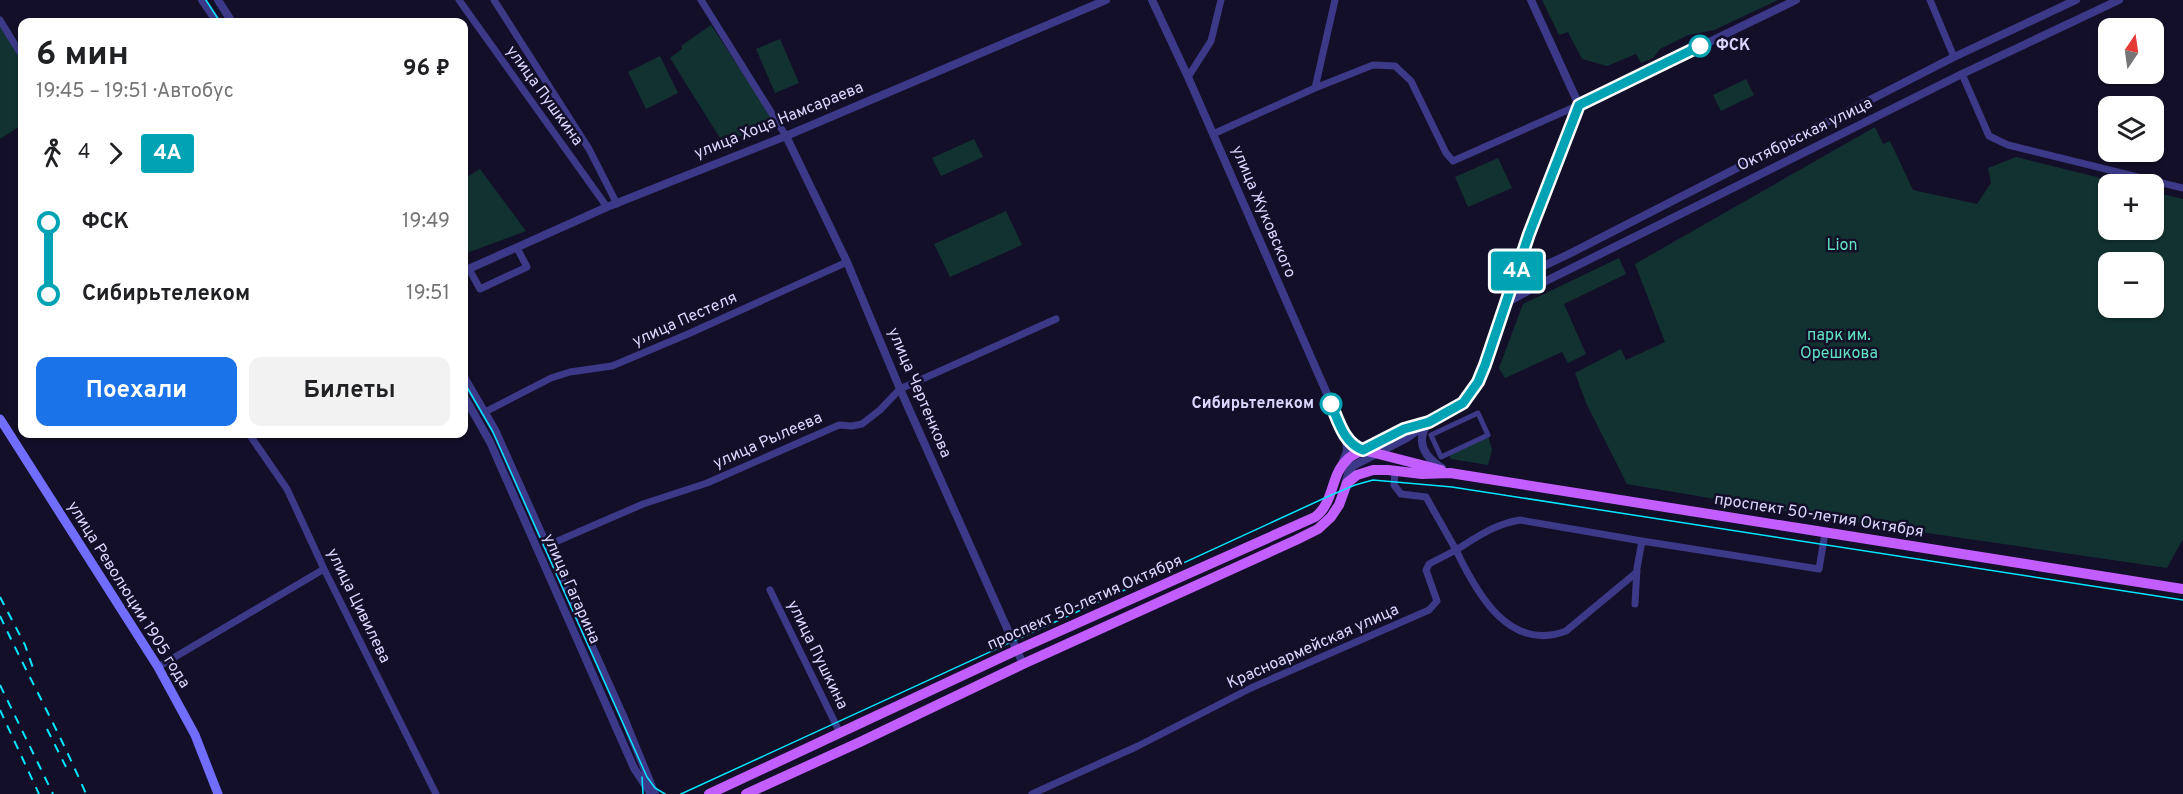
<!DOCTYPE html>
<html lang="ru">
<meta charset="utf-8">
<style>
:root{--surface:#fff;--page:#f2f2f2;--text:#202124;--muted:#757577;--accent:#1a73e8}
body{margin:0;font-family:Overpass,sans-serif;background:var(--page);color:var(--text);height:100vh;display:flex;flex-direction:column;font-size:22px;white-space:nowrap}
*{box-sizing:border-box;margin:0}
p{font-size:20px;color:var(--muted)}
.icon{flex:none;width:33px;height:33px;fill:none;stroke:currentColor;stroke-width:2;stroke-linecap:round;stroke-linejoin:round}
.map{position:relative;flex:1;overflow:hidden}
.details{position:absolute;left:18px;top:18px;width:450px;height:420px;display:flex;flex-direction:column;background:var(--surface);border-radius:12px;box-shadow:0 2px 4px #0004}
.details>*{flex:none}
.badge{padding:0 12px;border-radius:4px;font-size:21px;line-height:39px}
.needle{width:39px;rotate:13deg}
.controls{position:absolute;left:2098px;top:18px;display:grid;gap:12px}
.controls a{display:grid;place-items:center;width:66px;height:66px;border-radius:12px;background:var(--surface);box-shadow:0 2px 4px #0004;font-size:30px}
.map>.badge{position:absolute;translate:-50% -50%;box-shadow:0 0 0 3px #fff}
.legs{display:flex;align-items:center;gap:9px;height:66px;padding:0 18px;font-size:20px}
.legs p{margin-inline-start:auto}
.overview{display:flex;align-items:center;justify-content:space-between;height:102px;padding:0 18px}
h1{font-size:33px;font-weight:700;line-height:45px}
.primary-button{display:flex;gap:12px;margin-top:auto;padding:12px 18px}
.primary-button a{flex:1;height:69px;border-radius:12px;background:var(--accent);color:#fff;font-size:24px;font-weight:700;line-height:69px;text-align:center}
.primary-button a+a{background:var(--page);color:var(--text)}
ul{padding:0 18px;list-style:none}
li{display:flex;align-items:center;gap:21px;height:72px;font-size:22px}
li i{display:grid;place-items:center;width:9px;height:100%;margin:0 8px;background:currentColor}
li i::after{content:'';width:15px;height:15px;margin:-8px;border:4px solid;border-radius:50%;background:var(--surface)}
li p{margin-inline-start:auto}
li:first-child i{background:linear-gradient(#0000 50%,currentColor 0)}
li:last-child i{background:linear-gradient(currentColor 50%,#0000 0)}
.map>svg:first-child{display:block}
</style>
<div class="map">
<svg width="2183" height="794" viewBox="0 0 2183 794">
<rect width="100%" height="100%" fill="#130f28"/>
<path fill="#123231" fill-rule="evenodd" d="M1542 0H1778L1714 30 1688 35 1660 49 1653 58 1641 63 1636 54 1607 66 1582 59 1568 32 1559 35Z
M0 19 22 54V125L0 139Z
M711 25 772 117 770 124 723 143 670 58 682 49 681 46Z
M780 39 799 83 775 93 756 49Z
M660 56 678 93 646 109 628 72Z
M1746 79 1754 95 1721 111 1713 95Z
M1875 127 1883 144 1890 141 1913 190 1977 204 1991 183 1988 168 2016 157 2125 184H2109V230H2154V192L2183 199V539L2167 568 1845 521 1627 484 1587 405 1575 373 1621 349 1626 360 1665 342 1635 264ZM2109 262H2154V308H2109Z
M974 139 983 157 941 176 932 158Z
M1498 158 1512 188 1468 207 1455 177Z
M480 169 526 231 464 254V179Z
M1006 211 1022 245 950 277 934 244Z
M1619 258 1626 274 1564 304 1586 354 1568 363 1562 352 1505 378 1499 368 1523 304Z
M1488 435 1492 450 1488 465 1451 459 1449 454Z"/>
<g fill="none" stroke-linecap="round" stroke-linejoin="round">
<path stroke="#3c3988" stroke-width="5" d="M1478 413 1488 435 1441 457 1431 435Z"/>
<path stroke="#3c3988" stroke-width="7" d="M459 0 607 207
M494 0 589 149 617 204
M701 0 786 136
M1930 0 1954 57
M0 20 22 56
M1962 74 1989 136 2008 145 2183 188
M1188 77 1211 41 1221 0
M1315 88 1373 65 1395 66 1411 81 1446 153 1453 161 1579 105
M1213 134 1315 88 1335 0
M469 269 480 289 527 267 517 248
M485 412 551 378 570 372 612 366 688 334 847 262
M249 434 287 489 324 569 436 794
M546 546 643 504 707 483 839 425 852 426 862 424 880 410 900 389 1056 319
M1637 572 1566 631C1509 653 1476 592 1456 550 1477 537 1495 524 1520 520L1642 541
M770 590 840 733
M1635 604 1637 568 1642 541 1819 569 1825 533
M158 667 324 569
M1032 794 1138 746 1251 688 1429 610 1437 601 1426 570 1429 564 1456 550 1426 497 1401 494 1394 485 1395 470"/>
<path stroke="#3c3988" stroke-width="8" d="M202 0 217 22
M218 0 232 22
M1152 0 1188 77 1346 437 1347 451 1343 461
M1531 0 1579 105
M1579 105 1796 0
M786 136 847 262 900 389 1023 664
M464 271 607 207 786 136 1106 0
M1514 280 1567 255 1954 57 2076 0
M1508 302 1542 283 1962 74 2119 0
M464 377 495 430 624 718 655 794
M464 396 490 442 634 768 651 794
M1427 425C1415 443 1426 458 1442 468
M1347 438 1358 448 1363 450 1404 429 1423 424
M1345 484 1349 471 1353 466 1407 438 1429 422 1463 403 1478 382 1529 234 1579 105"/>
<path stroke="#706dff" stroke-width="9" d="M0 419 158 667 195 735 218 794"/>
<path stroke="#c25dff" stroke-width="10" d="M709 794 1017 650 1315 517C1335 502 1330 475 1347 460 1351 455 1358 453 1363 450L1441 470
M746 794 860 742 1023 664 1296 540 1318 529 1331 517 1339 505 1347 483 1357 475 1373 470H1388L1422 474 1450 473 2183 589"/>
<path stroke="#02e7ff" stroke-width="1.5" d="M206 0 220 22
M464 382 493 432 647 777 655 788 665 794
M642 777 643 794
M681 794 1329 496 1355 485 1373 480 1452 487 2183 600"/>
<path stroke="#02e7ff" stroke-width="2" stroke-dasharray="9 8" stroke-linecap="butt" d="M0 597 25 645 33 668
M0 616C28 676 60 733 86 794
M0 685 53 794
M0 710 39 794
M47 729 66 767"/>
</g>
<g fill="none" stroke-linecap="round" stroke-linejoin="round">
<g stroke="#fff" stroke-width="14">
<path id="line-1" d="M1331 404C1338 420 1344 444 1363 450L1404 429 1429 422 1463 403 1478 382 1485 365 1529 234 1579 105 1700 46"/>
</g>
<use href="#line-1" stroke="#00a3b4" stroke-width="9"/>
</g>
<g fill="#fff" stroke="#00a3b4" stroke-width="3">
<circle cx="1700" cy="46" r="10"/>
<circle cx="1331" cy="404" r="10"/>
</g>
<g text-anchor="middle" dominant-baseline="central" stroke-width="5" stroke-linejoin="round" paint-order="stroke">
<g font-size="16" font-weight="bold" fill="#dbd6ff" stroke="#130f28" text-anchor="start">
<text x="1716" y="46">ФСК</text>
<text x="1314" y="404" text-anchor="end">Сибирьтелеком</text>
</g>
<g font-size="16" fill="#dbd6ff" stroke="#130f28">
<text transform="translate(544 96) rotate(54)">улица Пушкина</text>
<text transform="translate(779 121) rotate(-22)">улица Хоца Намсараева</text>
<text transform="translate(1805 135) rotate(-26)">Октябрьская улица</text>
<text transform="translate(1263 212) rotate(67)">улица Жуковского</text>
<text transform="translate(685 320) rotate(-24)">улица Пестеля</text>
<text transform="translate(919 393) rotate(67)">улица Чертенкова</text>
<text transform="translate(768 441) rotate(-24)">улица Рылеева</text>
<text transform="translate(1819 516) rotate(9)">проспект 50-летия Октября</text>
<text transform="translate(571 589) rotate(66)">улица Гагарина</text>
<text transform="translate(128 595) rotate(58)">улица Революции 1905 года</text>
<text transform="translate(1085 603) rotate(-24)">проспект 50-летия Октября</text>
<text transform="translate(358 606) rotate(64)">улица Цивилева</text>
<text transform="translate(1313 647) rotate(-24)">Красноармейская улица</text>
<text transform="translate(817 655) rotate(64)">улица Пушкина</text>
</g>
<g font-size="16" fill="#5fe3c1" stroke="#130f28">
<text x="1842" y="246">Lion</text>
<text x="1839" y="336">парк им.<tspan x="1839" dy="18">Орешкова</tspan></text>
</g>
</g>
</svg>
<div class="controls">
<a><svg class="needle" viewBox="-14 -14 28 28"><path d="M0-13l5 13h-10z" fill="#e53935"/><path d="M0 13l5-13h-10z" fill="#757577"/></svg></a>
<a><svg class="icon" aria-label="layers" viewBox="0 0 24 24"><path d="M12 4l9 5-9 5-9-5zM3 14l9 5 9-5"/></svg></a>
<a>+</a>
<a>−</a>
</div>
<b class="badge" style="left:1517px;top:271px;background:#00a3b4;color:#fff">4А</b>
<section class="details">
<div class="overview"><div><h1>6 мин</h1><p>19:45 – 19:51 · Автобус</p></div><b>96 ₽</b></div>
<div class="legs"><svg class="icon" aria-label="walk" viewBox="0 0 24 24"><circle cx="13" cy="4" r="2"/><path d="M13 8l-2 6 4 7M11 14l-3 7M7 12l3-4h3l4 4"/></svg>4<svg class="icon" aria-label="forward" viewBox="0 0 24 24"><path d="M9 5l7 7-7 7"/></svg><b class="badge" style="background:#00a3b4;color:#fff">4А</b></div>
<ul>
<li><i style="color:#00a3b4"></i><b>ФСК</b><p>19:49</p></li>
<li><i style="color:#00a3b4"></i><b>Сибирьтелеком</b><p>19:51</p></li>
</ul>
<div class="primary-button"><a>Поехали</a><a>Билеты</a></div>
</section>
</div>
